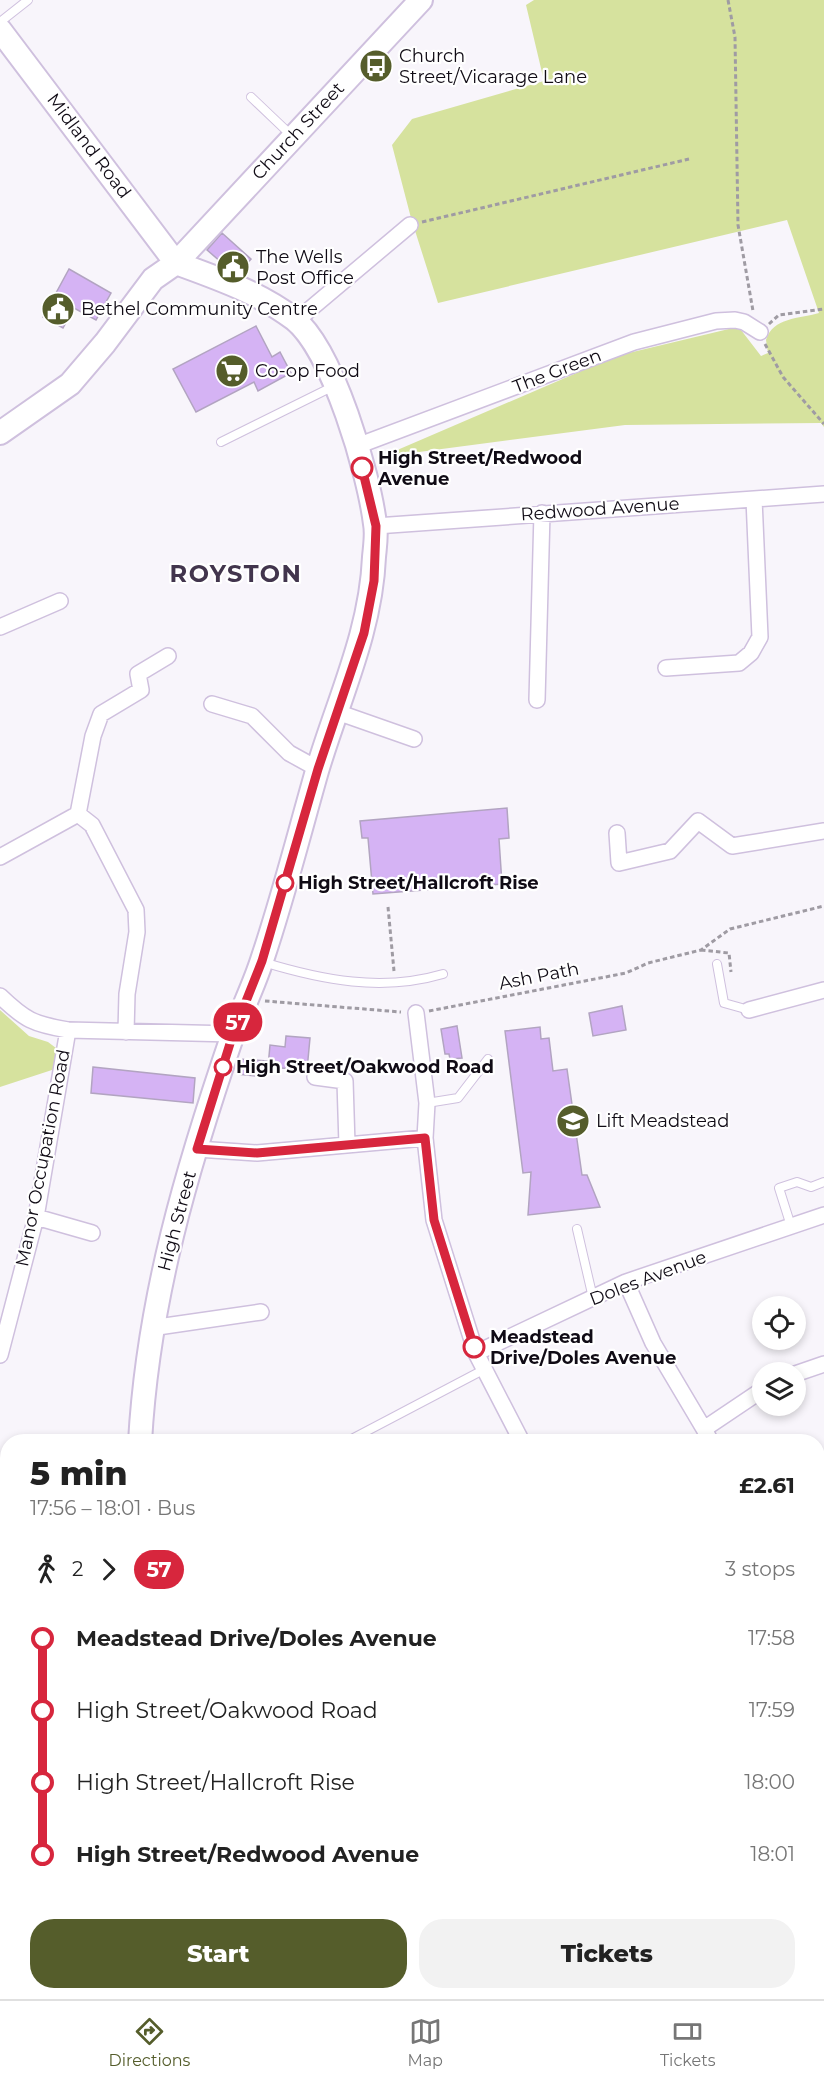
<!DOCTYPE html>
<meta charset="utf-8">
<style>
:root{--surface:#fff;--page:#f2f2f2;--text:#222;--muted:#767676;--line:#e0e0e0;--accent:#555d2b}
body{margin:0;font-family:Montserrat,sans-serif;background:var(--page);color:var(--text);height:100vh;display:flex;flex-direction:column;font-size:22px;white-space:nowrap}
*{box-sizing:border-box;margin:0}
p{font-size:20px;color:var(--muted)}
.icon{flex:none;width:33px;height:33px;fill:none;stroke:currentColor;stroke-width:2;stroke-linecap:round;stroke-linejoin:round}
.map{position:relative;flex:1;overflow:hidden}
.drawer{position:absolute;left:0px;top:1434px;width:825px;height:566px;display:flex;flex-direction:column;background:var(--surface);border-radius:24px 24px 0 0;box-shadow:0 3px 9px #0003}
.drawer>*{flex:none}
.badge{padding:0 12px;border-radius:20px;font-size:21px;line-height:39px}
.buttons{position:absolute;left:752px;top:1296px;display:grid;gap:12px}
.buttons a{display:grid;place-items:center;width:54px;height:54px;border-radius:50%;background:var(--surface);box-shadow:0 3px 9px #0003;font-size:30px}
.map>.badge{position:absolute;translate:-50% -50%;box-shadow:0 0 0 3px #fff}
.legs{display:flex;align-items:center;gap:9px;height:66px;padding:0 30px;font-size:20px}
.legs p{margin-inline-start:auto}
.summary{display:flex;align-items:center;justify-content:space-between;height:102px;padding:0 30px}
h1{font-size:33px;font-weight:800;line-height:45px}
.primary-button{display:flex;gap:12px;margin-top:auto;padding:12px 30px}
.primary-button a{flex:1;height:69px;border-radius:24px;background:var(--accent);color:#fff;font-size:24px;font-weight:800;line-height:69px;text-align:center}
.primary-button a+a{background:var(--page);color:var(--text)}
ul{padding:0 30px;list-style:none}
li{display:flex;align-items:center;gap:21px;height:72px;font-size:22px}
li i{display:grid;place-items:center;width:9px;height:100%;margin:0 8px;background:currentColor}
li i::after{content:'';width:15px;height:15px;margin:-8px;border:4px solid;border-radius:50%;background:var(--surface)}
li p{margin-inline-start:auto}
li:first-child i{background:linear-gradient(#0000 50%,currentColor 0)}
li:last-child i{background:linear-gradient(currentColor 50%,#0000 0)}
.dock{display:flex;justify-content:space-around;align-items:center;height:84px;border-top:2px solid var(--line);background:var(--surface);font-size:16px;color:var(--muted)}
.dock a{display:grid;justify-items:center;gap:3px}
.dock .current{color:var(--accent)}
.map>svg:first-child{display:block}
</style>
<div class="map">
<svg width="824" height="1999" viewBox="0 0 824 1999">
<rect width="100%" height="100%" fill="#f8f5fb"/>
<path fill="#d6e29e" d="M534 0H824V427L821 423 625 425 381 457 616 356 733 328 741 330 761 356 768 353 766 340C773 317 799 319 819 313L787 220 438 303 411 218 392 145 412 119 544 81 526 5Z
M0 1010 29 1036 48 1042 56 1048 55 1069 0 1087Z
M824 1904V1999H565L563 1992H818V1905Z"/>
<path fill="#d5b3f4" stroke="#b2a4c1" stroke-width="1.5" d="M222 233 251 259 239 273 228 268 207 250Z
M69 269 111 293 96 320 74 308 63 328 43 317Z
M256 326 272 357 280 352 291 373 258 391 254 382 196 412 173 369Z
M507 808 509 838 499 839 502 884 373 894 368 838H362L360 821Z
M622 1006 626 1030 593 1036 589 1013Z
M457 1026 462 1058 450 1059 449 1054H445L441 1029Z
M540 1027 541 1039 549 1038 553 1071 567 1069 582 1175H587L600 1207 528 1215 531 1172 523 1173 505 1031Z
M286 1036 310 1038 307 1070 268 1067 270 1045 285 1047Z
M239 1059 267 1061 266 1077 237 1074Z
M93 1067 195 1078 193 1103 91 1093Z"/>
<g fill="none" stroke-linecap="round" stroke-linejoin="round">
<g stroke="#cfc0de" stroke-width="10">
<path id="service" d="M0 22 28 0
M251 97 292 136
M221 442 334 386
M263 962C322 980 382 992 443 974
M717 964 724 1003 749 1010
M427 1103 458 1098 488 1059
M791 1226 779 1188 797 1182 811 1187 824 1182
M577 1229 593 1298
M346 1442 485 1369"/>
</g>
<g stroke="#cfc0de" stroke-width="18">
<path id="minor" d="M296 321 410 225
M357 446 634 342 716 321 735 320 744 322 760 332
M376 526 824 494
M0 627 60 601
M666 668 739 663 751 653 760 637 754 499
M537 700 542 513
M212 704 252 716 289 753 318 769
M337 712 414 739
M78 814 92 825 136 910 137 932 127 994 126 1032
M617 833 619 863 670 851 698 821 732 846 824 831
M0 857 78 814 93 736 101 714 141 690 138 674 168 656
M0 996C25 1020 33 1024 68 1030L233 1034
M749 1010 824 990
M416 1013 427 1103 425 1138
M315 1077 345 1081 347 1145
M197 1149 257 1153 425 1138 434 1220 476 1353 522 1442
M36 1217 92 1233
M626 1282 653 1343 704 1429
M151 1328 261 1312
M476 1353 626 1282 824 1215
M0 1355 36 1217 68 1030
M795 1374 824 1364
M711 1442 704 1429 762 1390
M0 1467 8 1533
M818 1636 824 1648
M818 1665 824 1663
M0 1786 8 1788
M818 1789 824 1788
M0 1867 8 1863
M0 1956 8 1971
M197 1992 198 1999
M402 1992 409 1999
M546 1992 547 1999
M9 1999 20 1994"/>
</g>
<g stroke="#cfc0de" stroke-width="26">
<path id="secondary" d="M0 30 176 263
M0 433 70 384 105 343 153 279 176 263 421 0
M140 1442C148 1299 187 1168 233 1034 242 1009 254 985 262 960 283 898 299 834 317 771 338 700 371 632 374 557 375 546 377 534 375 524 369 474 333 350 294 319 258 292 217 278 176 263
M266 1992 267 1999"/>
</g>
<path stroke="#9f9ba3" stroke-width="3" stroke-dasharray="4.5 3" stroke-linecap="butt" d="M728 0 735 37 738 225 753 311
M422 222 689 159
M769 324 779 315 824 309
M765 344 783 377 824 424
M388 907 394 971
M701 950 729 953 731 972
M265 1001 401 1012
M429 1011 626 973 648 963 701 950 730 929 824 906
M348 1992 359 1999
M771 1992V1999"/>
<use href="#service" stroke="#fff" stroke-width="8"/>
<use href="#minor" stroke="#fff" stroke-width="15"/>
<use href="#secondary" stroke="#fff" stroke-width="22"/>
</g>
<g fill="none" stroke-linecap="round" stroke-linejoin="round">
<g stroke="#fff" stroke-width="14">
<path id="line-1" d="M362 468 376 526 374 581 364 633 318 769 262 961 233 1034 197 1149 257 1153 425 1138 434 1220 474 1347"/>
</g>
<use href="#line-1" stroke="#d7263d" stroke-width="9"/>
</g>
<defs>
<g id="bus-disc" transform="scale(1.725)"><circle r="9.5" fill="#555d2b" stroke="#fff"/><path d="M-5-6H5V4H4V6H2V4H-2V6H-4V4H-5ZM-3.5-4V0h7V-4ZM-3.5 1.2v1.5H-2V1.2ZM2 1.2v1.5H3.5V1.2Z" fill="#fff"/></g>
<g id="civic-disc" transform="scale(1.725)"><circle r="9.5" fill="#555d2b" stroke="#fff"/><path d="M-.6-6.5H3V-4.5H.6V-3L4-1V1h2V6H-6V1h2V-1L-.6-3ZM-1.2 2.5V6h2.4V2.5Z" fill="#fff"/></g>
<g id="supermarket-disc" transform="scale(1.725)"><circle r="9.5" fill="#555d2b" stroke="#fff"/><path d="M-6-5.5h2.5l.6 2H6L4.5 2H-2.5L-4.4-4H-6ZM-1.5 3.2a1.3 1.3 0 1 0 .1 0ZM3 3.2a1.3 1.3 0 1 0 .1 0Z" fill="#fff"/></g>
<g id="school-disc" transform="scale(1.725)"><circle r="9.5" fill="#555d2b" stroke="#fff"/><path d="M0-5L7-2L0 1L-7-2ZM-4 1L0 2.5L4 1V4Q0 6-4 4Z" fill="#fff"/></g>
</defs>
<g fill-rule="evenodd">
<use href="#bus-disc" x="376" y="66"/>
<use href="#civic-disc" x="233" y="267"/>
<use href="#civic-disc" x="58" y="309"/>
<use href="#supermarket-disc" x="232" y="371"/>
<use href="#school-disc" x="573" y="1121"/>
</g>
<g fill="#fff" stroke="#d7263d" stroke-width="3">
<circle cx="362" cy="468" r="10"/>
<circle cx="285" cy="883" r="8"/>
<circle cx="223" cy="1067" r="8"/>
<circle cx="474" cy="1347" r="10"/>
</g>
<g text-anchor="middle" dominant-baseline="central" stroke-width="4.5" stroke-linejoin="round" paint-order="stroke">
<g font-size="18" fill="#100b15" stroke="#fff" text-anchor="start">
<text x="399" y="56">Church<tspan x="399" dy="21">Street/Vicarage Lane</tspan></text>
<text x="256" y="257">The Wells<tspan x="256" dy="21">Post Office</tspan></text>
<text x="81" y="309">Bethel Community Centre</text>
<text x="255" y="371">Co-op Food</text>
<text x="596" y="1121">Lift Meadstead</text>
</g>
<g font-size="18" fill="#100b15" stroke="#fff">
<text transform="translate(298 131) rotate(-47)">Church Street</text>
<text transform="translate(89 146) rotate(53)">Midland Road</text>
<text transform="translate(557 371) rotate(-21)">The Green</text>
<text transform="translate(600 509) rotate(-4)">Redwood Avenue</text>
<text transform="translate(539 976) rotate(-11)">Ash Path</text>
<text transform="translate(43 1158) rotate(-79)">Manor Occupation Road</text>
<text transform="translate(177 1221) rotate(-75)">High Street</text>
<text transform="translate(648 1278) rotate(-21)">Doles Avenue</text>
</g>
<g font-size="18" font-weight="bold" fill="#100b15" stroke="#fff" text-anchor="start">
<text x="378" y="458">High Street/Redwood<tspan x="378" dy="21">Avenue</tspan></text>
<text x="298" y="883">High Street/Hallcroft Rise</text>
<text x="236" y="1067">High Street/Oakwood Road</text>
<text x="490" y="1337">Meadstead<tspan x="490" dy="21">Drive/Doles Avenue</tspan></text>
</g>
<g font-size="24" font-weight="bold" letter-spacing="1.5" fill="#42354d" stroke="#fff">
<text x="236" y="573">ROYSTON</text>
</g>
</g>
</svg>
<div class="buttons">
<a><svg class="icon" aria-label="locate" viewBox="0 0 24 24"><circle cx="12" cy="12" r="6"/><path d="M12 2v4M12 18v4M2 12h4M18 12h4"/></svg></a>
<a><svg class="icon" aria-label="layers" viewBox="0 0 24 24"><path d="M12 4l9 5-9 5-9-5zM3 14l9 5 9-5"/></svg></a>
</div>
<b class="badge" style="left:238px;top:1022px;background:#d7263d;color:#fff">57</b>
<section class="drawer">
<div class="summary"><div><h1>5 min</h1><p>17:56 – 18:01 · Bus</p></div><b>£2.61</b></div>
<div class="legs"><svg class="icon" aria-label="walk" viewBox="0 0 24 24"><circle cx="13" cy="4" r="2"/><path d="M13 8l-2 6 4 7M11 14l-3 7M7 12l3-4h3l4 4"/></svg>2<svg class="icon" aria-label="forward" viewBox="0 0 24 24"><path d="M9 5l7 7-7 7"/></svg><b class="badge" style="background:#d7263d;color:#fff">57</b><p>3 stops</p></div>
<ul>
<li><i style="color:#d7263d"></i><b>Meadstead Drive/Doles Avenue</b><p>17:58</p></li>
<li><i style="color:#d7263d"></i><span>High Street/Oakwood Road</span><p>17:59</p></li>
<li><i style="color:#d7263d"></i><span>High Street/Hallcroft Rise</span><p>18:00</p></li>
<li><i style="color:#d7263d"></i><b>High Street/Redwood Avenue</b><p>18:01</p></li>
</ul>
<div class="primary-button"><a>Start</a><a>Tickets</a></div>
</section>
</div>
<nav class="dock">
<a class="current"><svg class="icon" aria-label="directions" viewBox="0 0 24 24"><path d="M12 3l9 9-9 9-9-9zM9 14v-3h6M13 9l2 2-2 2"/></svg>Directions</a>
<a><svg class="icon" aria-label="map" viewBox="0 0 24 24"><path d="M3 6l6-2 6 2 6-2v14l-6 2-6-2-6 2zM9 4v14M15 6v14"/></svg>Map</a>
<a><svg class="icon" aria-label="tickets" viewBox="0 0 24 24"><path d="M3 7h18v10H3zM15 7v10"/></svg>Tickets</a>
</nav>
